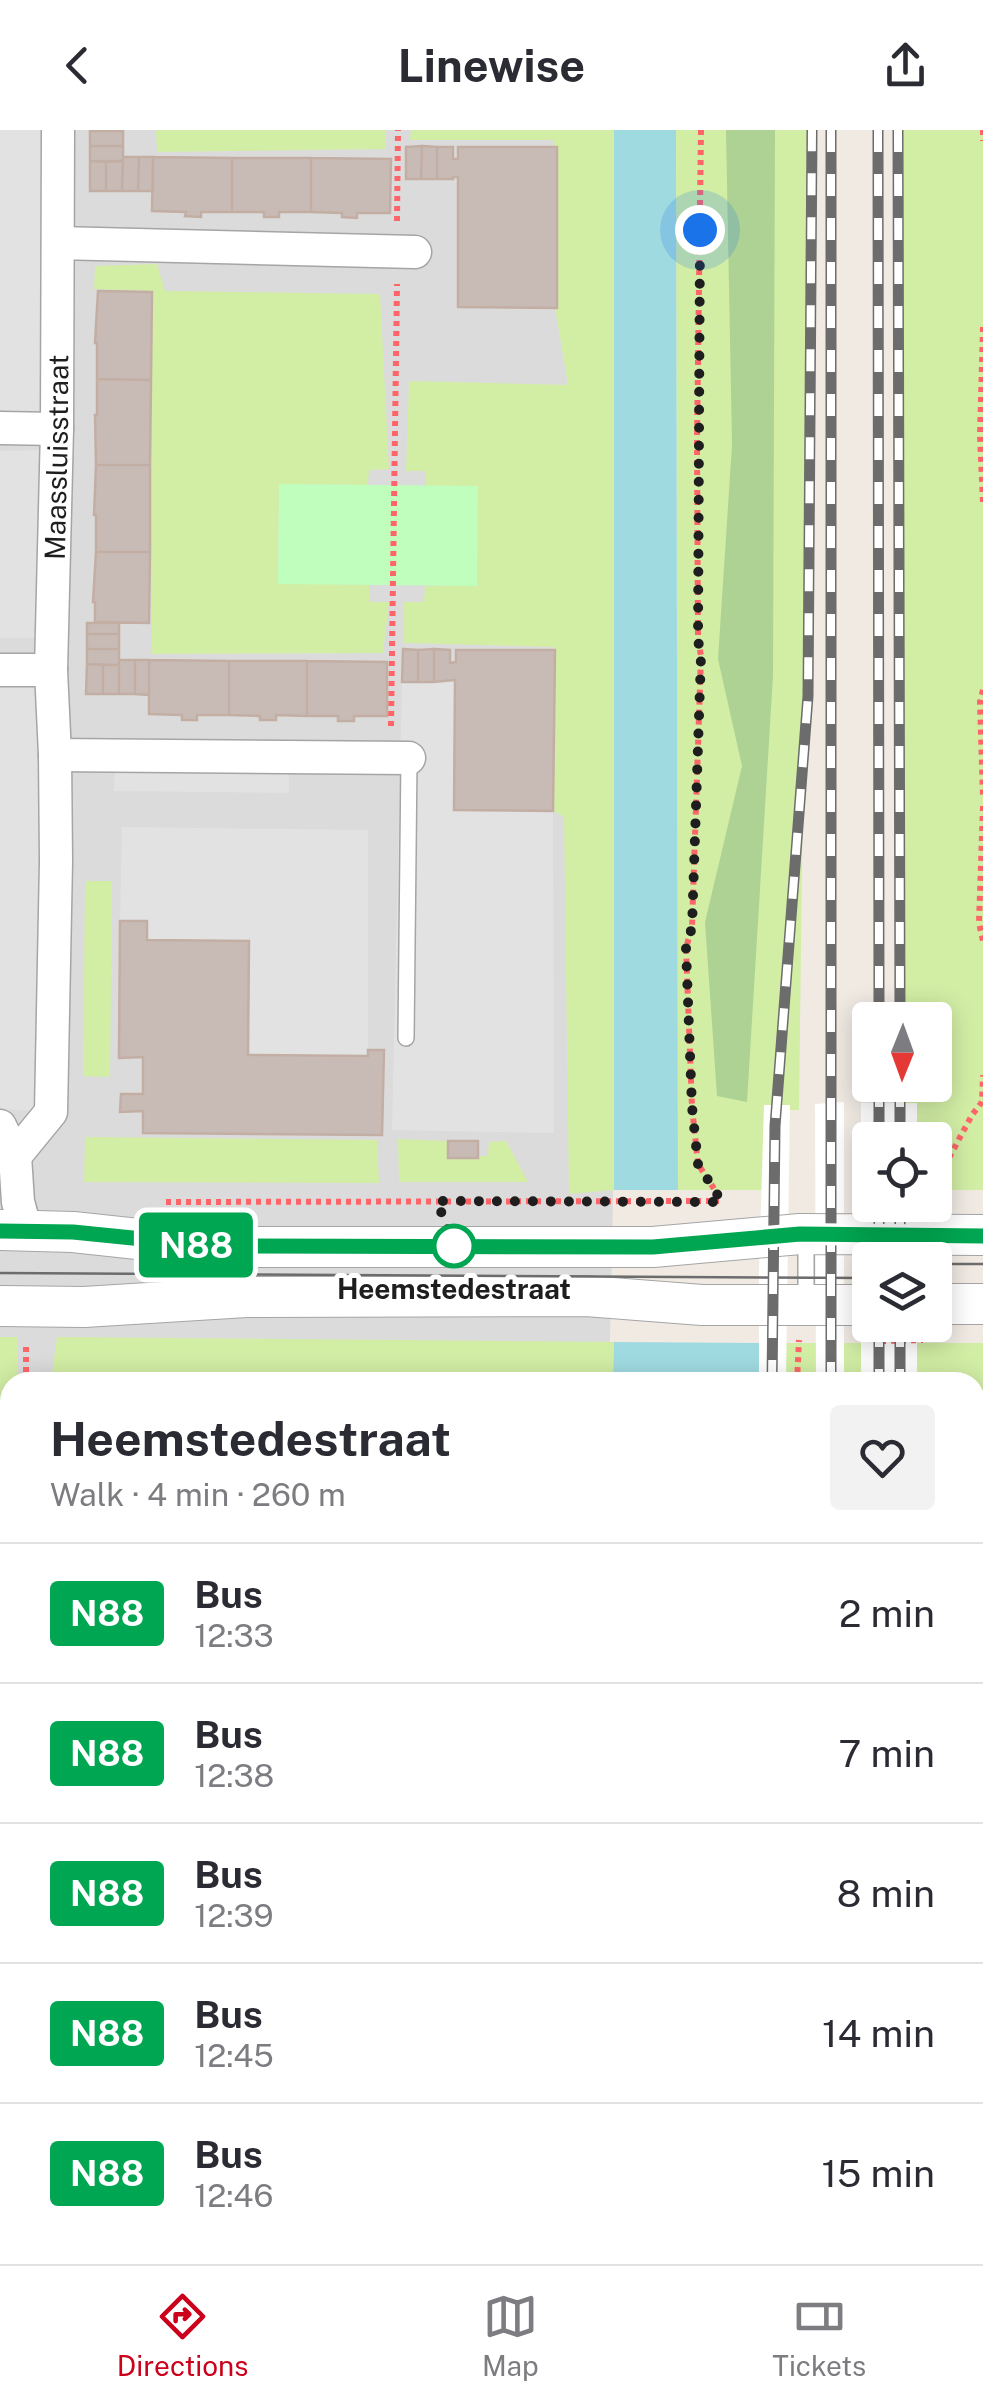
<!DOCTYPE html>
<meta charset="utf-8">
<style>
:root{--surface:#fff;--page:#f2f2f3;--text:#2b2b33;--muted:#7c7c81;--line:#e1e1e2;--accent:#cc001a}
body{margin:0;font-family:"Public Sans",sans-serif;background:var(--page);color:var(--text);height:100vh;display:flex;flex-direction:column;font-size:38px;white-space:nowrap}
*{box-sizing:border-box;margin:0}
p{font-size:32px;color:var(--muted)}
.icon{flex:none;width:55px;height:55px;fill:none;stroke:currentColor;stroke-width:2;stroke-linecap:round;stroke-linejoin:round}
.map{position:relative;flex:1;overflow:hidden}
.drawer{position:absolute;left:0px;top:1242px;width:985px;height:892px;display:flex;flex-direction:column;background:var(--surface);border-radius:30px 30px 0 0;box-shadow:0 5px 25px #0003}
.drawer>*{flex:none}
.badge{padding:0 20px;border-radius:8px;font-size:35px;line-height:65px}
.needle{width:65px;rotate:181deg}
.fabs{position:absolute;left:852px;top:872px;display:grid;gap:20px}
.fabs a{display:grid;place-items:center;width:100px;height:100px;border-radius:10px;background:var(--surface);box-shadow:0 5px 25px #0003;font-size:50px}
.you{position:absolute;width:50px;height:50px;margin:-25px;border:8px solid #fff;border-radius:50%;background:#1a73e8;box-shadow:0 0 0 15px #1a73e833}
.map>.badge{position:absolute;translate:-50% -50%;box-shadow:0 0 0 5px #fff}
.round{display:grid;place-items:center;flex:none;width:105px;height:105px;border-radius:10px;background:var(--page)}
.headline{display:flex;align-items:center;justify-content:space-between;height:170px;padding:0 50px}
h1{font-size:48px;font-weight:700;line-height:75px}
ul{padding:0;list-style:none}
li{display:flex;align-items:center;gap:30px;height:140px;padding:0 50px;border-top:2px solid var(--line)}
li div{flex:1}
li b{display:block;font-size:38px}
li em{font-style:normal}
li .badge{min-width:110px;font-weight:700;text-align:center}
header{display:flex;justify-content:space-between;align-items:center;height:130px;padding:0 50px;background:var(--surface);font-size:45px;font-weight:700}
.dock{display:flex;justify-content:space-around;align-items:center;height:140px;border-top:2px solid var(--line);background:var(--surface);font-size:28px;color:var(--muted)}
.dock a{display:grid;justify-items:center;gap:5px}
.dock .current{color:var(--accent)}
.map>svg:first-child{display:block}
</style>
<header><svg class="icon" aria-label="back" viewBox="0 0 24 24"><path d="M15 5l-7 7 7 7"/></svg>Linewise<svg class="icon" aria-label="share" viewBox="0 0 24 24"><path d="M12 15V3M7 8l5-5 5 5M5 13v7h14v-7"/></svg></header>
<div class="map">
<svg width="983" height="2134" viewBox="0 0 983 2134">
<rect width="100%" height="100%" fill="#f0eae3"/>
<path fill="#dcdbdb" d="M0 0H606L614 1026 609 1252H10V2125H595V2134H0Z"/>
<path fill="#d2eea5" d="M156 0H386V19L157 22Z
M411 0H614V1060L569 1064 564 687 552 680 554 517 404 513V472H424L425 456 477 455 478 356H426V341H406L409 251 568 255 555 177 554 10H410Z
M676 0H811L799 980H786L784 1060H678Z
M902 0H983V1060H935V1010H903V955H935V890H903Z
M157 134 165 161 380 164 389 339 369 340 368 355 279 354 278 453 369 455V472H389L383 523 152 524 151 161 94 159 95 136Z
M85 751H112L110 947 83 946Z
M85 1007 377 1010 379 1053 84 1052Z
M398 1009 447 1011V1026H488L489 1012 506 1011 528 1052H399Z
M0 1207H18V1252H10V1271H0Z
M57 1207 614 1212 613 1252H51Z
M784 1213H983V1280H975V1252H783Z"/>
<path fill="#aed294" d="M726 0H775L773 546 747 972 717 966 705 792 742 636 718 529 732 315Z
M975 1477 983 1478V2134H941V2125H975Z
M0 1580H3L10 1593V1850L0 1854Z"/>
<path fill="#bffebc" d="M279 354 478 356 477 456 278 454Z"/>
<path fill="#e2e2e2" d="M0 0H48L44 289 0 288Z
M46 320 43 508H0V321Z
M455 550 454 680 553 681 554 1003 392 1000 402 552Z
M0 554 43 555 38 982 0 978Z
M115 638 289 641V663L114 661Z
M122 697 368 700V926L248 925 249 811 147 810 120 791Z
M10 2058V2125H171L150 2134H0V2062Z"/>
<path fill="#a0dae1" d="M614 0H676L678 1060H614Z
M614 1212 784 1213 783 1252H613Z
M0 1271H10V1509H0Z
M975 1280H983V1436L975 1437Z"/>
<path fill="#fff" d="M844 972V1252H816L815 974Z
M861 973H917V1010H870V1075H917V1130H870V1195H917V1252H861Z
M764 975H790L786 1252H759V1140Z"/>
<path fill="#c8bbb6" stroke="#c3aea4" stroke-width="2.5" d="M90 1H123V16H90Z
M90 16H123V31H90Z
M422 16 437 17V49H421Z
M422 16 421 49H406V17Z
M437 17H453V29H458V17H557V178L458 177V47H453V49H437Z
M123 27H139L138 61H122Z
M139 27H153V61H138Z
M153 27 232 28V82H201V87L185 86 186 82 152 81Z
M232 28H311V82H279V87H264V82H232Z
M311 28 391 29 390 83H357V88L342 87V83L311 82Z
M90 31 106 32V61H90Z
M123 31 122 61H106V32Z
M98 161 152 162 151 250 97 249V213H95Z
M97 249 151 250 150 335H96L95 285H97Z
M96 335H150V422H96V385H94Z
M96 422H150L149 493 95 492V472H93Z
M87 493H119V504H87Z
M87 504H119V519H87Z
M87 519H119V535L87 534Z
M403 519 418 520V552H402Z
M434 519 450 520V533L456 532V520H555L553 681 454 680 455 550 434 552Z
M434 519V552H418V520Z
M119 530H135V564H119Z
M135 530H149V565L135 564Z
M149 530 229 531V585H197V590H182V585L149 584Z
M229 531H307V586L276 585V590H260V586L229 585Z
M307 531 387 532V586H354V591H338V586H307Z
M87 534 103 535V564H86Z
M103 535H119V564H103Z
M120 791H147V810L249 811 248 925 368 926V920H384L382 1005 143 1003V981L120 982 121 964H143V927L119 928Z
M448 1011H478V1028H448Z
M10 1946V2016L0 2021V1951Z"/>
<g fill="none" stroke-linecap="round" stroke-linejoin="round">
<g stroke="#a5a5a5" stroke-width="18">
<path id="service" d="M406 908 409 628
M806 1175V1104
M0 2048 10 2043
M0 2114 11 2134"/>
</g>
<g stroke="#a5a5a5" stroke-width="35">
<g id="minor">
<path d="M58 113 415 122"/>
<path d="M0 298 57 299"/>
<path d="M0 540H51"/>
<path d="M55 625 409 628"/>
<path d="M0 996 15 1026 18 1072 26 1101"/>
<path id="s1" d="M15 1026 51 982 56 731 55 625 51 540 57 299 58 0"/>
<path d="M269 2125V2134"/>
</g>
</g>
<g stroke="#a5a5a5" stroke-width="42">
<path id="tertiary" d="M0 1100 73 1102 212 1117H653L800 1104 983 1105
M935 1174H983
M0 1176 84 1177 246 1167 586 1166 702 1175H870"/>
</g>
<path stroke="#ff6568" stroke-width="6" stroke-dasharray="5 5" stroke-linecap="butt" d="M701 0 697 310 698 509 701 526 692 797 686 818 692 977 698 1034 722 1071
M983 0V11
M397 91 398 0
M983 197 980 306 983 372
M983 560 980 572 983 667
M391 596 397 154
M983 676 979 793 983 811
M935 1054 972 985 982 972 983 945
M166 1072 719 1071
M881 1211 923 1210
M26 1252V1212
M797 1252 799 1210
M975 1461 983 1465
M0 1567H10
M0 1868 10 1864
M98 2125 102 2134
M570 2125V2134
M692 2125 693 2134"/>
<use href="#service" stroke="#fff" stroke-width="15"/>
<use href="#minor" stroke="#fff" stroke-width="32"/>
<use href="#tertiary" stroke="#fff" stroke-width="40"/>
<path stroke="#6c6c6c" stroke-width="2.5" d="M935 1134H983
M0 1143 870 1148"/>
<g stroke="#6c6c6c" stroke-width="11">
<path id="rail" d="M831 0V1252
M878 0 879 890
M898 0 900 890
M879 955V1010
M900 955V1010
M879 1075V1130
M900 1075V1130
M879 1195V1252
M900 1195V1252
M772 1252 775 996 808 566 812 0
M782 2125V2134
M832 2125V2134
M900 2125V2134
M879 2134V2125"/>
</g>
<use href="#rail" stroke="#fff" stroke-width="8" stroke-dasharray="22" stroke-linecap="butt"/>
</g>
<g fill="none" stroke-linecap="round" stroke-linejoin="round">
<g stroke="#fff" stroke-width="22">
<path id="line" d="M0 1101 73 1102 212 1116 653 1117 800 1104 983 1106"/>
</g>
<use href="#line" stroke="#00a651" stroke-width="15"/>
<path stroke="#1e1e1e" stroke-width="10" stroke-dasharray="0 18" d="M454 1116 437 1071 722 1072 698 1034 692 977 686 818 692 797 701 526 698 510 700 100"/>
</g>
<circle fill="#fff" stroke="#00a651" stroke-width="5" cx="454" cy="1116" r="20"/>
<g text-anchor="middle" dominant-baseline="central" stroke-width="10" stroke-linejoin="round" paint-order="stroke">
<g font-size="28" fill="#1e1e1e" stroke="#fff">
<text stroke="none"><textPath href="#s1" startOffset="712">Maassluisstraat</textPath></text>
</g>
<g font-size="28" font-weight="bold" fill="#1e1e1e" stroke="#fff">
<text x="454" y="1158">Heemstedestraat</text>
</g>
</g>
</svg>
<div class="fabs">
<a><svg class="needle" viewBox="-14 -14 28 28"><path d="M0-13l5 13h-10z" fill="#e53935"/><path d="M0 13l5-13h-10z" fill="#7c7c81"/></svg></a>
<a><svg class="icon" aria-label="locate" viewBox="0 0 24 24"><circle cx="12" cy="12" r="6"/><path d="M12 2v4M12 18v4M2 12h4M18 12h4"/></svg></a>
<a><svg class="icon" aria-label="layers" viewBox="0 0 24 24"><path d="M12 4l9 5-9 5-9-5zM3 14l9 5 9-5"/></svg></a>
</div>
<div class="you" style="left:700px;top:100px"></div>
<b class="badge" style="left:196px;top:1115px;background:#00a651;color:#fff">N88</b>
<section class="drawer">
<div class="headline"><div><h1>Heemstedestraat</h1><p>Walk · 4 min · 260 m</p></div><a class="round"><svg class="icon" aria-label="heart" viewBox="0 0 24 24"><path d="M12 20l-8-8c-3-5 5-10 8-4 3-6 11-1 8 4z"/></svg></a></div>
<ul>
<li><span class="badge" style="background:#00a651;color:#fff">N88</span><div><b>Bus</b><p>12:33</p></div><em>2 min</em></li>
<li><span class="badge" style="background:#00a651;color:#fff">N88</span><div><b>Bus</b><p>12:38</p></div><em>7 min</em></li>
<li><span class="badge" style="background:#00a651;color:#fff">N88</span><div><b>Bus</b><p>12:39</p></div><em>8 min</em></li>
<li><span class="badge" style="background:#00a651;color:#fff">N88</span><div><b>Bus</b><p>12:45</p></div><em>14 min</em></li>
<li><span class="badge" style="background:#00a651;color:#fff">N88</span><div><b>Bus</b><p>12:46</p></div><em>15 min</em></li>
</ul>
</section>
</div>
<nav class="dock">
<a class="current"><svg class="icon" aria-label="directions" viewBox="0 0 24 24"><path d="M12 3l9 9-9 9-9-9zM9 14v-3h6M13 9l2 2-2 2"/></svg>Directions</a>
<a><svg class="icon" aria-label="map" viewBox="0 0 24 24"><path d="M3 6l6-2 6 2 6-2v14l-6 2-6-2-6 2zM9 4v14M15 6v14"/></svg>Map</a>
<a><svg class="icon" aria-label="tickets" viewBox="0 0 24 24"><path d="M3 7h18v10H3zM15 7v10"/></svg>Tickets</a>
</nav>
